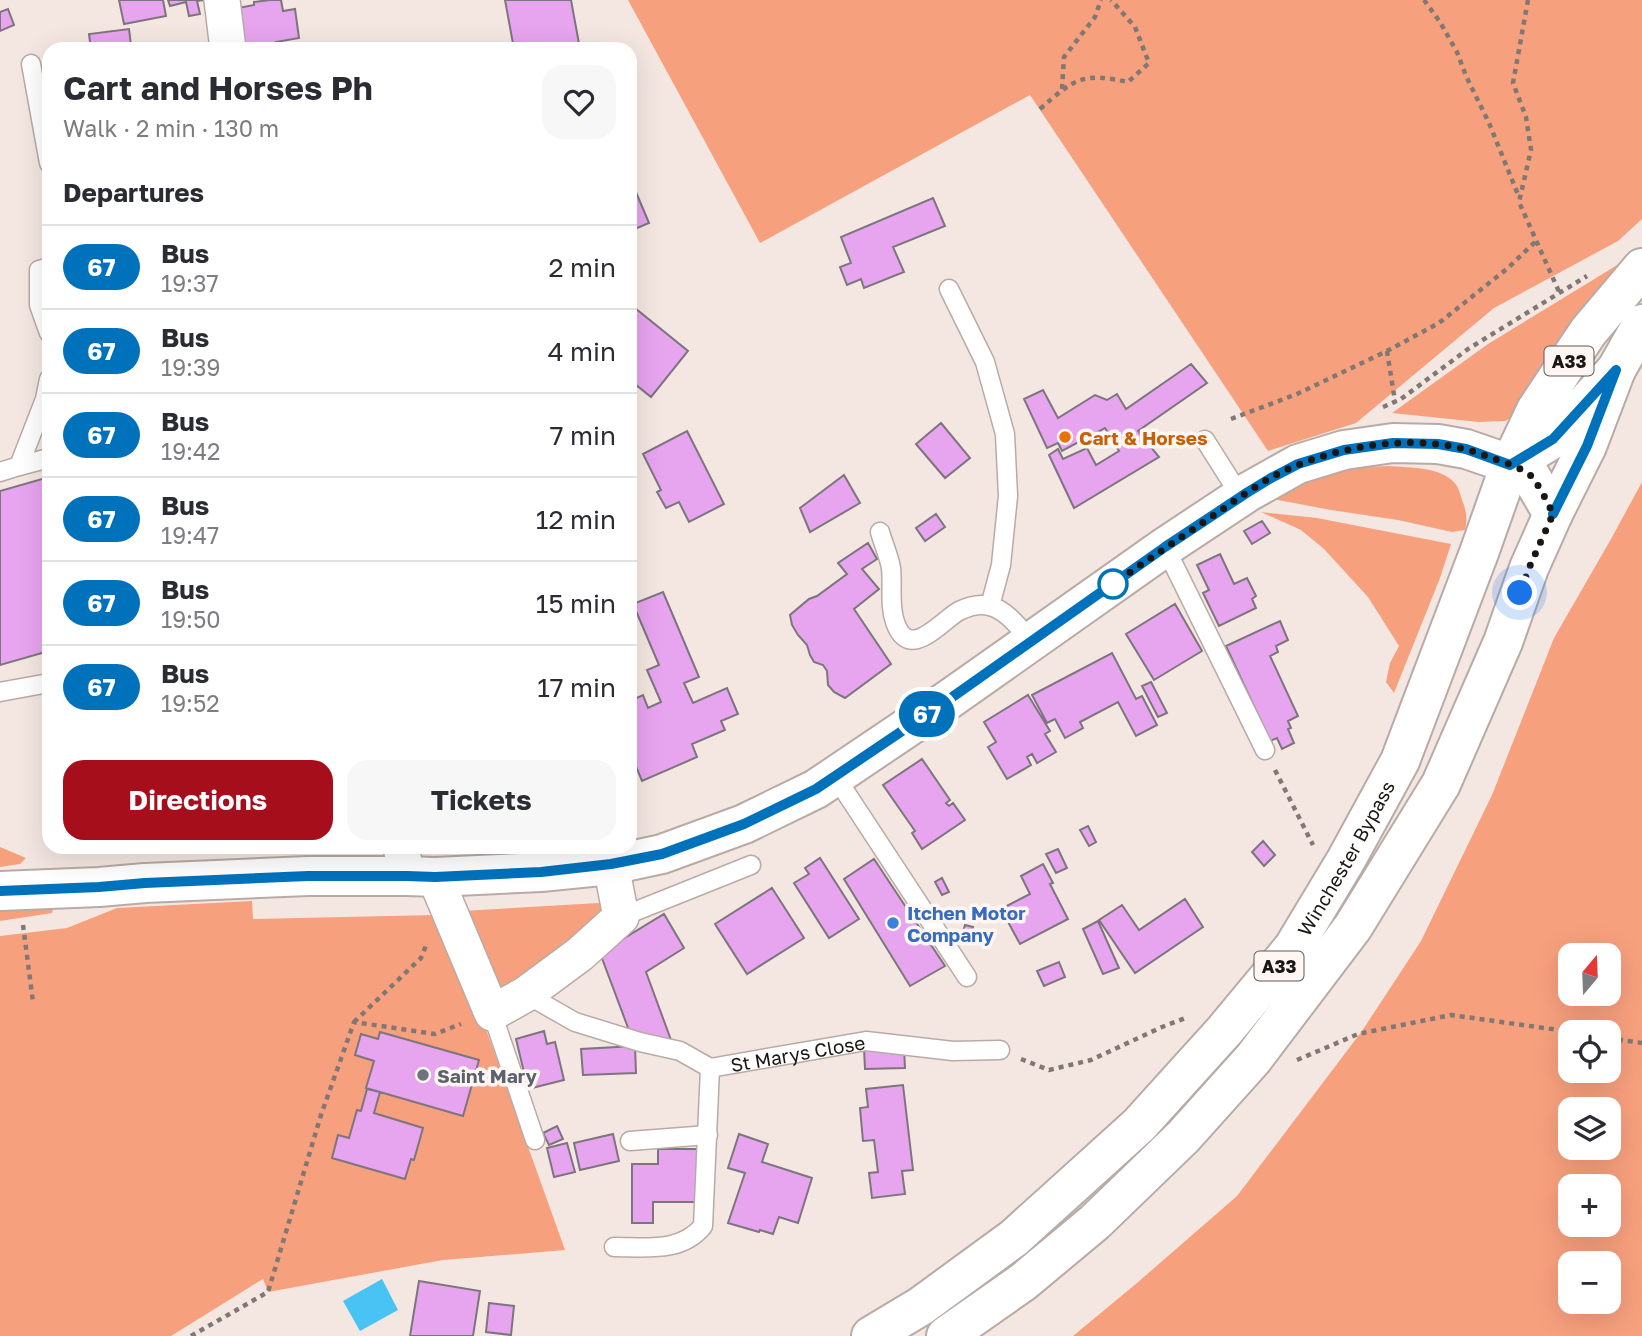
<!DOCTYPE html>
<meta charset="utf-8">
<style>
:root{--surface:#fff;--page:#f7f7f7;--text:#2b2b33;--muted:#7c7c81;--line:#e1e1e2;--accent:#a60e1c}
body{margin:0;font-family:"Golos Text",sans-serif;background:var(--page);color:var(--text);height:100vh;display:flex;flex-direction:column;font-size:26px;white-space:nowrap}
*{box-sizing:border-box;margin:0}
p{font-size:23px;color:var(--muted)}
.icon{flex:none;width:38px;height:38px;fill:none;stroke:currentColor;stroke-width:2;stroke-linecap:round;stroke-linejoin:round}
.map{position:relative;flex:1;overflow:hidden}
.details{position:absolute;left:42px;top:42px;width:595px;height:812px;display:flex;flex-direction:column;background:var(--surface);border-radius:21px;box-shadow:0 7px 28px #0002}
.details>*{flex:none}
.badge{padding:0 14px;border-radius:23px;font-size:24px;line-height:46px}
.needle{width:46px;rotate:19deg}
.fabs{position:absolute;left:1558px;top:943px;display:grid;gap:14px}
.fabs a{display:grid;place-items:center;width:63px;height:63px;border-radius:14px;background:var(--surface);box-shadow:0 7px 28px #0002;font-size:35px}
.you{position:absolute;width:35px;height:35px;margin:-18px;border:5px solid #fff;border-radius:50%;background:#1a73e8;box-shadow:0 0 0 10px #1a73e833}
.map>.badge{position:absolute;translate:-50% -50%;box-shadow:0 0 0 4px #fff}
h2{padding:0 21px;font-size:26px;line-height:63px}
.round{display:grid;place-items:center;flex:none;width:74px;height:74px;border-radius:21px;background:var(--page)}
.head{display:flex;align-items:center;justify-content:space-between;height:119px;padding:0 21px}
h1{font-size:33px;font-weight:700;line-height:52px}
.button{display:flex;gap:14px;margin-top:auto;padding:14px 21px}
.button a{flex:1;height:80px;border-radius:21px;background:var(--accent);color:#fff;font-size:28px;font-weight:700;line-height:80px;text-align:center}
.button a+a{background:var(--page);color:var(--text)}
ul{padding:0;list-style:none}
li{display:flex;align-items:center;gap:21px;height:84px;padding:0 21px;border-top:2px solid var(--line)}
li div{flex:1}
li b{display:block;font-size:26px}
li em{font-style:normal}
li .badge{min-width:77px;font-weight:700;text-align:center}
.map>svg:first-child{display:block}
</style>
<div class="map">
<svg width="1642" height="1336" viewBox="0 0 1642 1336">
<rect width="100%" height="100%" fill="#f4e7e2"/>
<path fill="#f7a07d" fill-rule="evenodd" d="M628 0H1642V219L1618 241 1494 308 1356 423 1268 451 1030 95 760 243Z
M1627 259 1524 411 1505 421 1479 422 1392 413 1488 344Z
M1388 466C1410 468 1444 466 1457 486 1459 490 1460 493 1461 497 1466 509 1468 518 1465 530L1452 532 1398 520 1331 510 1268 498C1278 493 1287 487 1297 483 1326 471 1358 467 1388 466Z
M1642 482V1336H1073L1137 1283 1237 1196 1362 1031 1421 941 1492 795 1554 638 1611 539ZM1570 956H1608V994H1570ZM1570 1032H1608V1071H1570ZM1570 1110H1608V1148H1570ZM1570 1186H1608V1225H1570ZM1570 1264H1608V1302H1570Z
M1261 512 1317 518 1451 544 1440 578 1394 693 1386 682 1390 663 1399 646 1368 597 1324 549 1301 530Z
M0 847 26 858 20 864 0 867Z
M252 901 253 919 434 915 487 1032 565 1250 443 1260 268 1292 263 1279 171 1336H0V936L67 928 117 908Z
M616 902 619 921 499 993 463 911Z
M54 905 52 913 0 921V909Z"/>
<path fill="#49c3f4" d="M382 1279 398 1310 360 1331 343 1301Z"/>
<path fill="#e7a4ef" stroke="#7d757e" stroke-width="2" d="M119 0H163L166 16 124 24Z
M168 0H204L197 1 200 14 189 16 186 2 170 6Z
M270 0H281L283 11 295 9 299 38 276 42 277 49H244L238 8 254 5V2Z
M505 0H571L580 49H540L539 45 514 49Z
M8 9 14 25 0 31V12Z
M129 29 131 45 91 49 89 34Z
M186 43V49H135V47Z
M630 178 649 223 630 231Z
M933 198 945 226 893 247 904 272 864 288 861 279 847 285 840 267 851 263 841 237Z
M630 304 688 351 651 397 630 380Z
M1191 364 1207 383 1138 431 1159 457 1074 508 1049 455 1058 449 1063 459 1087 448 1096 465 1119 451 1105 428 1062 451 1058 443 1047 448 1024 399 1043 390 1058 418 1095 395 1107 400 1117 394 1126 409Z
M941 423 970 458 945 478 916 444Z
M687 431 724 504 689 522 679 502 666 508 657 492 661 490 643 454Z
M844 475 860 503 810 532 800 508Z
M49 477V651L0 665V491Z
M936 514 945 527 925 541 916 528Z
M1262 521 1270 533 1252 544 1244 531Z
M868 543 877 559 862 569 879 589 854 609 891 664 845 698 834 692 828 685 827 671 823 665 814 662 810 655 807 645 798 635 792 625 790 615 809 599 817 596 847 574 838 563Z
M1220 554 1234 584 1247 578 1256 596 1252 599 1256 608 1219 626 1203 593 1209 590 1197 565Z
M663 592 699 677 684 683 693 703 727 688 738 714 721 721 725 730 692 744 697 757 642 781 630 752V701L643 695 648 708 661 702 647 670 659 665 633 604Z
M1175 604 1202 651 1154 680 1126 634Z
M1280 621 1288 640 1276 646 1278 652 1270 656 1298 716 1288 721 1291 728 1288 729 1294 743 1282 749 1277 738 1270 741 1226 646Z
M1112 653 1136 699 1142 696 1157 725 1136 736 1118 702 1080 722 1083 728 1065 738 1055 719 1047 723 1032 695Z
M1151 682 1167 713 1158 717 1142 686Z
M1028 695 1050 731 1045 734 1056 752 1037 763 1032 754 1027 757 1031 765 1007 779 988 747 996 742 984 722Z
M922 759 950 800 946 803 949 806 953 803 965 820 922 849 912 833 915 831 883 785Z
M1088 826 1096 842 1089 846 1080 830Z
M1263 841 1275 855 1264 866 1252 852Z
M1058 849 1067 868 1056 873 1046 854Z
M820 858 859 919 829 938 794 883 809 874 805 868Z
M874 859 945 966 910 986 844 879Z
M1043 864 1053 883 1050 884 1068 919 1020 944 1001 909 1030 894 1021 876Z
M942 878 949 892 942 895 935 882Z
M772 888 804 938 747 974 715 924Z
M1185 899 1203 927 1135 973 1099 920 1122 905 1139 930Z
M664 914 684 948 646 972 671 1040 630 1033 600 953Z
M1098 921 1119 968 1103 974 1083 929Z
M965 925 973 927 970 938 962 935Z
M1059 962 1065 977 1044 986 1037 971Z
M544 1031 547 1044 555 1042 564 1080 528 1089 516 1039Z
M380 1032 479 1060 463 1116 366 1088 374 1061 355 1055 361 1034 378 1039Z
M635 1046 636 1073 583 1075 581 1049Z
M904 1048 905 1068 865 1069 864 1049Z
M903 1085 913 1170 902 1171 905 1194 872 1198 869 1173 878 1172 874 1140 863 1141 860 1108 868 1107 866 1089Z
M367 1089 380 1092 374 1113 423 1128 414 1160 411 1159 405 1179 332 1158 338 1135 349 1138 357 1110 361 1111Z
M557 1126 563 1139 549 1145 543 1133Z
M613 1134 619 1161 580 1170 574 1143Z
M739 1134 768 1144 762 1162 812 1178 798 1223 779 1217 773 1234 760 1230 759 1232 728 1223 745 1173 728 1168Z
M567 1143 575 1172 554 1177 547 1148Z
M658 1149H700L701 1202H653V1223H632V1164H658Z
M419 1281 480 1291 473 1336H410Z
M489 1303 514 1306 511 1335 486 1332Z"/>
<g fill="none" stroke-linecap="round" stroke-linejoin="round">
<g stroke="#b8aba6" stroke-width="21">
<g id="service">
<path d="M31 64 49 163"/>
<path d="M49 267 39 270V305L49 333"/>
<path d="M949 289 985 362 1005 434 1008 496 1001 565 990 606"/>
<path d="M1205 440 1241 497"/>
<path d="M19 466 49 458"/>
<path d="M0 472 19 466 45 399 49 379"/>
<path d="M880 532C883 543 889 556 891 568 893 586 889 605 895 622 909 663 941 621 959 611 969 606 979 603 990 606 1008 611 1020 629 1031 641"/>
<path d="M1165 547 1265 750"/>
<path d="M0 692 49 683"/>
<path d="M835 776 967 977"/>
<path d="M621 917 751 865"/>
<path id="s1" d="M526 994 575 1022 640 1042 680 1051 710 1068 866 1041 953 1051 1000 1050"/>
<path d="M492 1013 535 1140"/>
<path d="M630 1141 708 1135"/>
<path d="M614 1247C646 1247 681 1253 703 1226L710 1068"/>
</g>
</g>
<g stroke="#b8aba6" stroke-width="38">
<path id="minor" d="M222 0 228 49
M401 847 407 876
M435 877 492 1013 526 994 580 954 621 917 611 865"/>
</g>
<g stroke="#b8aba6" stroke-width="42">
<path id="secondary" d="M1510 465 1553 439 1616 370
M0 891 99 887 145 883 308 876H407L435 877 541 872 611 865 662 854 744 824 816 789 951 698 1165 547 1248 492 1298 464 1344 450 1393 443 1438 444 1466 449 1501 461 1530 475 1553 514"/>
</g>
<g stroke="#b8aba6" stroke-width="42">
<g id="primary">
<path id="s2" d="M871 1336 921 1306 1014 1238 1139 1125 1225 1030 1293 948 1346 860 1400 761 1480 550 1510 465 1536 410 1588 332 1642 268"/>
<path d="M946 1336 1023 1282 1095 1222 1183 1137 1253 1059 1353 927 1441 784 1503 642 1529 568 1553 514 1587 446 1616 370 1642 324"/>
</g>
</g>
<path stroke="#807875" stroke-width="4.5" stroke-dasharray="5 5" stroke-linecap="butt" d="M1424 0 1440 22 1457 52 1466 76 1489 123 1519 197
M1528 0 1513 83 1526 117 1531 150 1519 202 1560 294
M1062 89 1064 57 1095 17 1101 0
M1040 109C1074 79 1082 72 1128 82L1149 63 1135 27 1111 0
M1387 351 1395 401
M1383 407 1401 399 1468 349 1587 276
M1231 419 1297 394 1387 351 1439 323 1508 268 1536 241
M1275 770 1313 845
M23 925 33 1002
M354 1022 421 958 427 943
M1608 1038 1642 1043
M1021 1059 1049 1070 1091 1060 1162 1027 1188 1017
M1297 1060 1358 1034 1451 1015 1573 1032
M191 1336 268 1292 321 1115 354 1022 435 1034 461 1024"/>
<use href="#service" stroke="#fff" stroke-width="18"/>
<use href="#minor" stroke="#fff" stroke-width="35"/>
<use href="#secondary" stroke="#fff" stroke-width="38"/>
<use href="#primary" stroke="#fff" stroke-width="38"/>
</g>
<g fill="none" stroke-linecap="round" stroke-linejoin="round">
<g stroke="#fff" stroke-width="16">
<path id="line" d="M0 891 99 887 145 883 308 876H407L435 877 541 872 611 864 662 854 744 824 816 789 951 698 1165 547 1248 492 1271 478 1298 464 1344 450 1393 443 1438 444 1466 449 1510 465 1553 439 1616 370 1587 446 1553 514"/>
</g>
<use href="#line" stroke="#0072bc" stroke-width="10"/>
<path stroke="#1a1614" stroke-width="7" stroke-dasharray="0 12.6" d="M1113 584 1106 589C1143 563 1180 538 1217 513 1243 495 1270 475 1300 464 1355 443 1421 434 1478 453 1491 458 1523 467 1532 477 1540 487 1547 501 1553 514L1529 568 1520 593"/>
</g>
<circle fill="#e8710a" stroke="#fef6f2" stroke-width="2.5" cx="1065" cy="437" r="7"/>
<circle fill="#fff" stroke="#0072bc" stroke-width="3.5" cx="1113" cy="584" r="14"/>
<circle fill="#3f7fe0" stroke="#fef6f2" stroke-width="2.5" cx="893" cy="923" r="7"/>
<circle fill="#6b7280" stroke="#fef6f2" stroke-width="2.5" cx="423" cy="1075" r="7"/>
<g text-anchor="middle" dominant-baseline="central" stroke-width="7" stroke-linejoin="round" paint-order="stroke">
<g fill="#fef6f2" stroke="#5e5957" stroke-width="2">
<rect x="1544.5" y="346.5" width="49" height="29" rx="5"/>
<rect x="1254.5" y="951.5" width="49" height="29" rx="5"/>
</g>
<g font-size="18" font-weight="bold" fill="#1a1614">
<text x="1569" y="361">A33</text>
<text x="1279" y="966">A33</text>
</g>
<g font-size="19" font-weight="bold" fill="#c56008" stroke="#fef6f2" text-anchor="start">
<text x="1079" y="437">Cart &amp; Horses</text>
</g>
<g font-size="19" fill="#1a1614" stroke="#fef6f2">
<text stroke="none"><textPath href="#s2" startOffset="681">Winchester Bypass</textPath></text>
<text stroke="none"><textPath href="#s1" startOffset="289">St Marys Close</textPath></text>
</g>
<g font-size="19" font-weight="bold" fill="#366cbe" stroke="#fef6f2" text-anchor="start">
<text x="907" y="912">Itchen Motor<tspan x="907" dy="22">Company</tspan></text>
</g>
<g font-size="19" font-weight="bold" fill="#5b616d" stroke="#fef6f2" text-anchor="start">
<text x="437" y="1075">Saint Mary</text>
</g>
</g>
</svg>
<div class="fabs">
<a><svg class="needle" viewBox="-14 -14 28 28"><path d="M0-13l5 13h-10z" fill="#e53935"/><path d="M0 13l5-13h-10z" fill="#7c7c81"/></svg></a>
<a><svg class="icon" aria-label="locate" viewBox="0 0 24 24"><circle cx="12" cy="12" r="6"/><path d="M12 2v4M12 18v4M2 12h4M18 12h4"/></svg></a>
<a><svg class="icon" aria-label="layers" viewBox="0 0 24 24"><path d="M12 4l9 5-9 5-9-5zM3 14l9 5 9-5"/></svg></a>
<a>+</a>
<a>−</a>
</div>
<div class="you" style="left:1520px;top:593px"></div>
<b class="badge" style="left:927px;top:714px;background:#0072bc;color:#fff">67</b>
<section class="details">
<div class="head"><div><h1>Cart and Horses Ph</h1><p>Walk · 2 min · 130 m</p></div><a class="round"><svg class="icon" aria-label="heart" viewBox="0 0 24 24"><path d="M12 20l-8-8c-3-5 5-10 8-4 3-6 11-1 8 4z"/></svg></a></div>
<h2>Departures</h2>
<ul>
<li><span class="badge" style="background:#0072bc;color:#fff">67</span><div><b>Bus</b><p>19:37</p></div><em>2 min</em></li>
<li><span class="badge" style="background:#0072bc;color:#fff">67</span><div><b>Bus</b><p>19:39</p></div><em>4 min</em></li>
<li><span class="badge" style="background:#0072bc;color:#fff">67</span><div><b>Bus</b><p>19:42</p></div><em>7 min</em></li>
<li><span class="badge" style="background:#0072bc;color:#fff">67</span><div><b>Bus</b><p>19:47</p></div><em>12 min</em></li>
<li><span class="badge" style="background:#0072bc;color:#fff">67</span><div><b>Bus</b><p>19:50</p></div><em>15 min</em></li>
<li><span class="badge" style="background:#0072bc;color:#fff">67</span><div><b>Bus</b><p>19:52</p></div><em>17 min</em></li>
</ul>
<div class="button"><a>Directions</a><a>Tickets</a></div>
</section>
</div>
